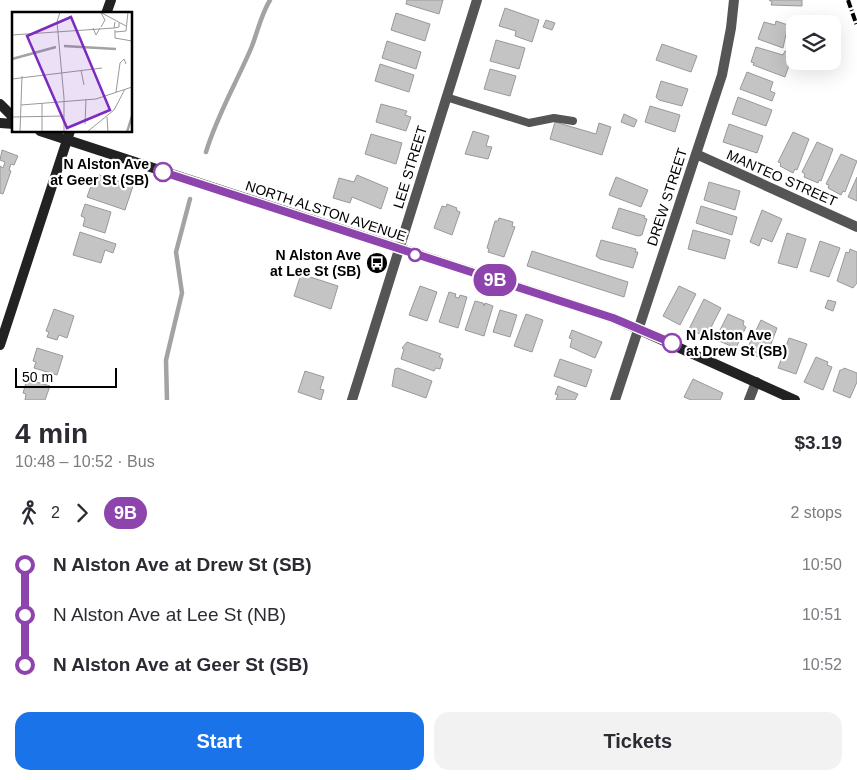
<!DOCTYPE html>
<meta charset="utf-8">
<style>
:root{--surface:#fff;--page:#f2f2f3;--text:#2b2b33;--muted:#7c7c81;--accent:#1a73e8}
body{margin:0;font-family:Arial,sans-serif;background:var(--page);color:var(--text);height:100vh;display:flex;flex-direction:column;font-size:19px;white-space:nowrap}
*{box-sizing:border-box;margin:0}
p{font-size:16px;color:var(--muted)}
.icon{flex:none;width:28px;height:28px;fill:none;stroke:currentColor;stroke-width:2;stroke-linecap:round;stroke-linejoin:round}
.map{position:relative;height:400px;overflow:hidden}
.drawer{display:flex;flex-direction:column;background:var(--surface);flex:1}
.drawer>*{flex:none}
.badge{padding:0 10px;border-radius:16px;font-size:18px;line-height:32px}
.tools{position:absolute;left:786px;top:15px;display:grid;gap:10px}
.tools a{display:grid;place-items:center;width:55px;height:55px;border-radius:10px;background:var(--surface);box-shadow:0 5px 20px #0002;font-size:25px}
.scale{position:absolute;left:15px;bottom:12px;width:102px;box-sizing:border-box;padding-left:5px;border:2px solid #000;border-top:0;font-size:14px;line-height:18px;white-space:nowrap;color:#000;-webkit-text-stroke:4px #fff;paint-order:stroke}
.map>.badge{position:absolute;translate:-50% -50%;box-shadow:0 0 0 2px #fff}
.legs{display:flex;align-items:center;gap:8px;height:55px;padding:0 15px;font-size:16px}
.legs p{margin-inline-start:auto}
.headline{display:flex;align-items:center;justify-content:space-between;height:85px;padding:0 15px}
h1{font-size:28px;font-weight:600;line-height:38px}
.cta{display:flex;gap:10px;margin-top:auto;padding:10px 15px}
.cta a{flex:1;height:58px;border-radius:15px;background:var(--accent);color:#fff;font-size:20px;font-weight:600;line-height:58px;text-align:center}
.cta a+a{background:var(--page);color:var(--text)}
ul{padding:0 15px;list-style:none}
li{display:flex;align-items:center;gap:18px;height:50px;font-size:19px}
li i{display:grid;place-items:center;width:8px;height:100%;margin:0 6px;background:currentColor}
li i::after{content:'';width:12px;height:12px;margin:-6px;border:4px solid;border-radius:50%;background:var(--surface)}
li p{margin-inline-start:auto}
li:first-child i{background:linear-gradient(#0000 50%,currentColor 0)}
li:last-child i{background:linear-gradient(currentColor 50%,#0000 0)}
.map>svg:first-child{display:block}
</style>
<div class="map">
<svg width="857" height="400" viewBox="0 0 857 400">
<rect width="100%" height="100%" fill="#fff"/>
<g fill="none" stroke-linecap="round" stroke-linejoin="round">
<path stroke="#a3a3a3" stroke-width="4.5" d="M206 152C217 115 237 82 252 46 258 30 261 15 270 0
M167 400 166 360 182 293 176 252 190 199"/>
</g>
<path fill="#c4c4c4" stroke="#999" d="M407 0H443L439 14 406 4Z
M769 0H802V6L771 5 772 2Z
M505 8 539 20 532 42 515 36 516 31 499 26Z
M396 13 430 24 425 41 391 30Z
M546 20 555 23 552 30 543 27Z
M776 21 788 25 783 48 758 39 764 22 775 25Z
M496 40 525 48 519 69 490 61Z
M387 41 421 52 416 69 382 58Z
M662 44 697 56 691 72 656 60Z
M756 47 783 55 785 51 793 54 785 77 753 65 754 63 751 62Z
M380 64 414 75 409 92 375 81Z
M490 69 516 76 510 96 484 89Z
M747 72 773 82 770 91 775 93 772 101 740 89Z
M661 81 688 89 682 106 659 100 656 97Z
M738 97 772 110 766 126 732 114Z
M381 104 407 111 405 115 411 117 406 131 376 122Z
M650 106 680 115 675 132 645 122Z
M624 114 637 120 634 127 621 122Z
M555 122 596 134 599 123 611 127 602 155 550 139Z
M729 124 763 136 757 153 723 142Z
M473 131 489 136 486 146 492 147 488 159 465 154Z
M793 132 809 139 797 170 795 169 793 173 780 166 781 163 778 162Z
M371 134 402 143 396 164 365 154Z
M817 142 833 149 821 181 819 180 818 183 804 177 805 174 802 172Z
M2 150 18 156 14 165 11 164 9 170 11 171 3 194 0 193V166L3 168 5 162 0 160Z
M841 154 857 161 845 192 843 191 841 195 828 188 829 185 826 184Z
M99 175 133 186 125 210 87 197 92 183 96 185Z
M357 175 388 188 381 209 352 197 350 203 333 198 339 178 354 182Z
M616 177 648 190 641 207 609 195Z
M857 177V201L848 197Z
M709 182 740 191 735 210 704 200Z
M85 204 111 212 105 233 83 226 85 218 81 216Z
M447 204 457 208 456 210 460 212 452 235 434 228 442 206 446 207Z
M701 206 737 217 732 235 696 223Z
M619 208 645 216 644 218 647 219 642 235 638 236 612 228Z
M762 210 782 219 772 242 762 238 759 246 750 242Z
M499 218 513 222 512 226 515 227 504 257 488 252 489 249 487 248 495 221H498Z
M693 230 730 240 725 259 688 249Z
M80 232 116 244 113 253 105 250 101 263 73 255Z
M787 233 806 239 797 268 778 263Z
M601 240 636 249 635 252H638L633 268 600 259 596 256Z
M820 241 840 248 829 277 810 271Z
M850 249 857 252V283L853 288 837 281 846 252 849 253Z
M532 251 628 282 624 297 527 266Z
M301 274 338 286 331 309 294 296Z
M420 286 437 292 427 321 409 315Z
M679 286 696 294 680 325 663 316Z
M449 292 456 294 455 297 459 298 460 295 467 297 458 328 439 322Z
M704 299 721 308 706 337 689 329Z
M828 300 836 302 833 311 825 308Z
M475 301 483 303 484 306 485 303 493 306 484 336 465 330Z
M54 309 74 316 67 338 59 335 57 340 47 337 49 332 46 331Z
M500 310 517 315 510 337 493 332Z
M526 314 543 320 532 352 514 346Z
M728 314 744 321 743 325 746 327 736 348 719 341 721 338 717 336Z
M761 320 777 328 766 357 764 356 763 359 748 353 747 349Z
M572 330 602 342 595 358 570 347 572 339 569 338Z
M789 338 807 344 796 374 778 368Z
M407 342 441 354 439 357 443 359 440 369 436 368 434 371 401 359 404 349 402 348Z
M37 348 63 356 57 375 34 368 36 362 33 361Z
M816 357 828 362 827 365 832 367 823 390 804 382Z
M560 359 592 370 586 387 554 376Z
M398 368 432 381 426 398 392 386 395 369Z
M844 368 857 373V382L850 398 833 391 840 370H842Z
M305 371 324 377 320 389 324 390 321 400 298 392Z
M27 379 50 386 45 400H25L26 394 23 393Z
M693 379 723 393 720 400H691L684 397Z
M558 386 578 394 575 400H556L558 395 555 394Z"/>
<g fill="none" stroke-linecap="round" stroke-linejoin="round">
<path stroke="#555" stroke-width="8" d="M446 97 529 123 554 118 573 121"/>
<path stroke="#555" stroke-width="10" d="M696 154 857 227
M352 400 477 0
M615 400 722 75 731 28 734 0
M749 400 756 382"/>
<path stroke="#222" stroke-width="10" d="M106 14 111 0
M0 104 14 118
M0 123 14 124
M40 131 613 318 795 400
M0 345 70 131"/>
<path stroke="#000" stroke-width="4" stroke-dasharray="8 2.5 1 2.5" stroke-linecap="butt" d="M848 0 857 26"/>
</g>
<g fill="none" stroke-linecap="round" stroke-linejoin="round">
<g stroke="#fff" stroke-width="11">
<path id="line-1" d="M163 172 613 318 672 343"/>
</g>
<use href="#line-1" stroke="#8e44ad" stroke-width="8"/>
</g>
<defs>
<g id="bus-disc" transform="scale(1.125)"><circle r="9.5" fill="#000" stroke="#fff"/><path d="M-5-6H5V4H4V6H2V4H-2V6H-4V4H-5ZM-3.5-4V0h7V-4ZM-3.5 1.2v1.5H-2V1.2ZM2 1.2v1.5H3.5V1.2Z" fill="#fff"/></g>
</defs>
<g fill-rule="evenodd">
<use href="#bus-disc" x="377" y="263"/>
</g>
<g fill="#fff" stroke="#8e44ad" stroke-width="2.5">
<circle cx="163" cy="172" r="9"/>
<circle cx="415" cy="255" r="6"/>
<circle cx="672" cy="343" r="9"/>
</g>
<g text-anchor="middle" dominant-baseline="central" stroke-width="4.5" stroke-linejoin="round" paint-order="stroke">
<g font-size="14" font-weight="bold" fill="#000" stroke="#fff" text-anchor="end">
<text x="149" y="164">N Alston Ave<tspan x="149" dy="16">at Geer St (SB)</tspan></text>
<text x="686" y="335" text-anchor="start">N Alston Ave<tspan x="686" dy="16">at Drew St (SB)</tspan></text>
</g>
<g font-size="14" fill="#000" stroke="#fff">
<text transform="translate(410 167) rotate(-73)">LEE STREET</text>
<text transform="translate(782 178) rotate(24)">MANTEO STREET</text>
<text transform="translate(667 197) rotate(-72)">DREW STREET</text>
<text transform="translate(326 211) rotate(18)">NORTH ALSTON AVENUE</text>
</g>
<g font-size="14" font-weight="bold" fill="#000" stroke="#fff" text-anchor="end">
<text x="361" y="255">N Alston Ave<tspan x="361" dy="16">at Lee St (SB)</tspan></text>
</g>
</g>
<g transform="translate(12 12)">
<rect width="120" height="120" fill="#fff"/>
<path fill="none" stroke="#a3a3a3" stroke-width="2.5" d="M52 34 104 37M0 47 44 35M115 120 120 104"/>
<path fill="none" stroke="#999" stroke-width="1" d="M48 0 45 10 52 86V120M88 0 114 14M89 1 93 8 89 15M103 10 102 16 107 15V11M81 16 84 23 88 16M103 18V26L120 29M103 20 114 19 116 0M0 23 102 16M69 58 72 73M0 67 90 56M104 80 108 51 112 47 114 52M9 93 84 87 120 75M0 105 52 104M95 105 96 120M73 112 74 87M8 120 10 64M30 120V91M75 120 102 98 113 77"/>
<path fill="#7b2cbf" fill-opacity="0.15" stroke="#7b2cbf" stroke-width="2.5" d="M59 5 98 98 55 116 15 24Z"/>
<rect width="120" height="120" fill="none" stroke="#000" stroke-width="2.5"/>
</g>
</svg>
<div class="tools">
<a><svg class="icon" aria-label="layers" viewBox="0 0 24 24"><path d="M12 4l9 5-9 5-9-5zM3 14l9 5 9-5"/></svg></a>
</div>
<div class="scale">50 m</div>
<b class="badge" style="left:495px;top:280px;background:#8e44ad;color:#fff">9B</b>
</div>
<section class="drawer">
<div class="headline"><div><h1>4 min</h1><p>10:48 – 10:52 · Bus</p></div><b>$3.19</b></div>
<div class="legs"><svg class="icon" aria-label="walk" viewBox="0 0 24 24"><circle cx="13" cy="4" r="2"/><path d="M13 8l-2 6 4 7M11 14l-3 7M7 12l3-4h3l4 4"/></svg>2<svg class="icon" aria-label="forward" viewBox="0 0 24 24"><path d="M9 5l7 7-7 7"/></svg><b class="badge" style="background:#8e44ad;color:#fff">9B</b><p>2 stops</p></div>
<ul>
<li><i style="color:#8e44ad"></i><b>N Alston Ave at Drew St (SB)</b><p>10:50</p></li>
<li><i style="color:#8e44ad"></i><span>N Alston Ave at Lee St (NB)</span><p>10:51</p></li>
<li><i style="color:#8e44ad"></i><b>N Alston Ave at Geer St (SB)</b><p>10:52</p></li>
</ul>
<div class="cta"><a>Start</a><a>Tickets</a></div>
</section>
